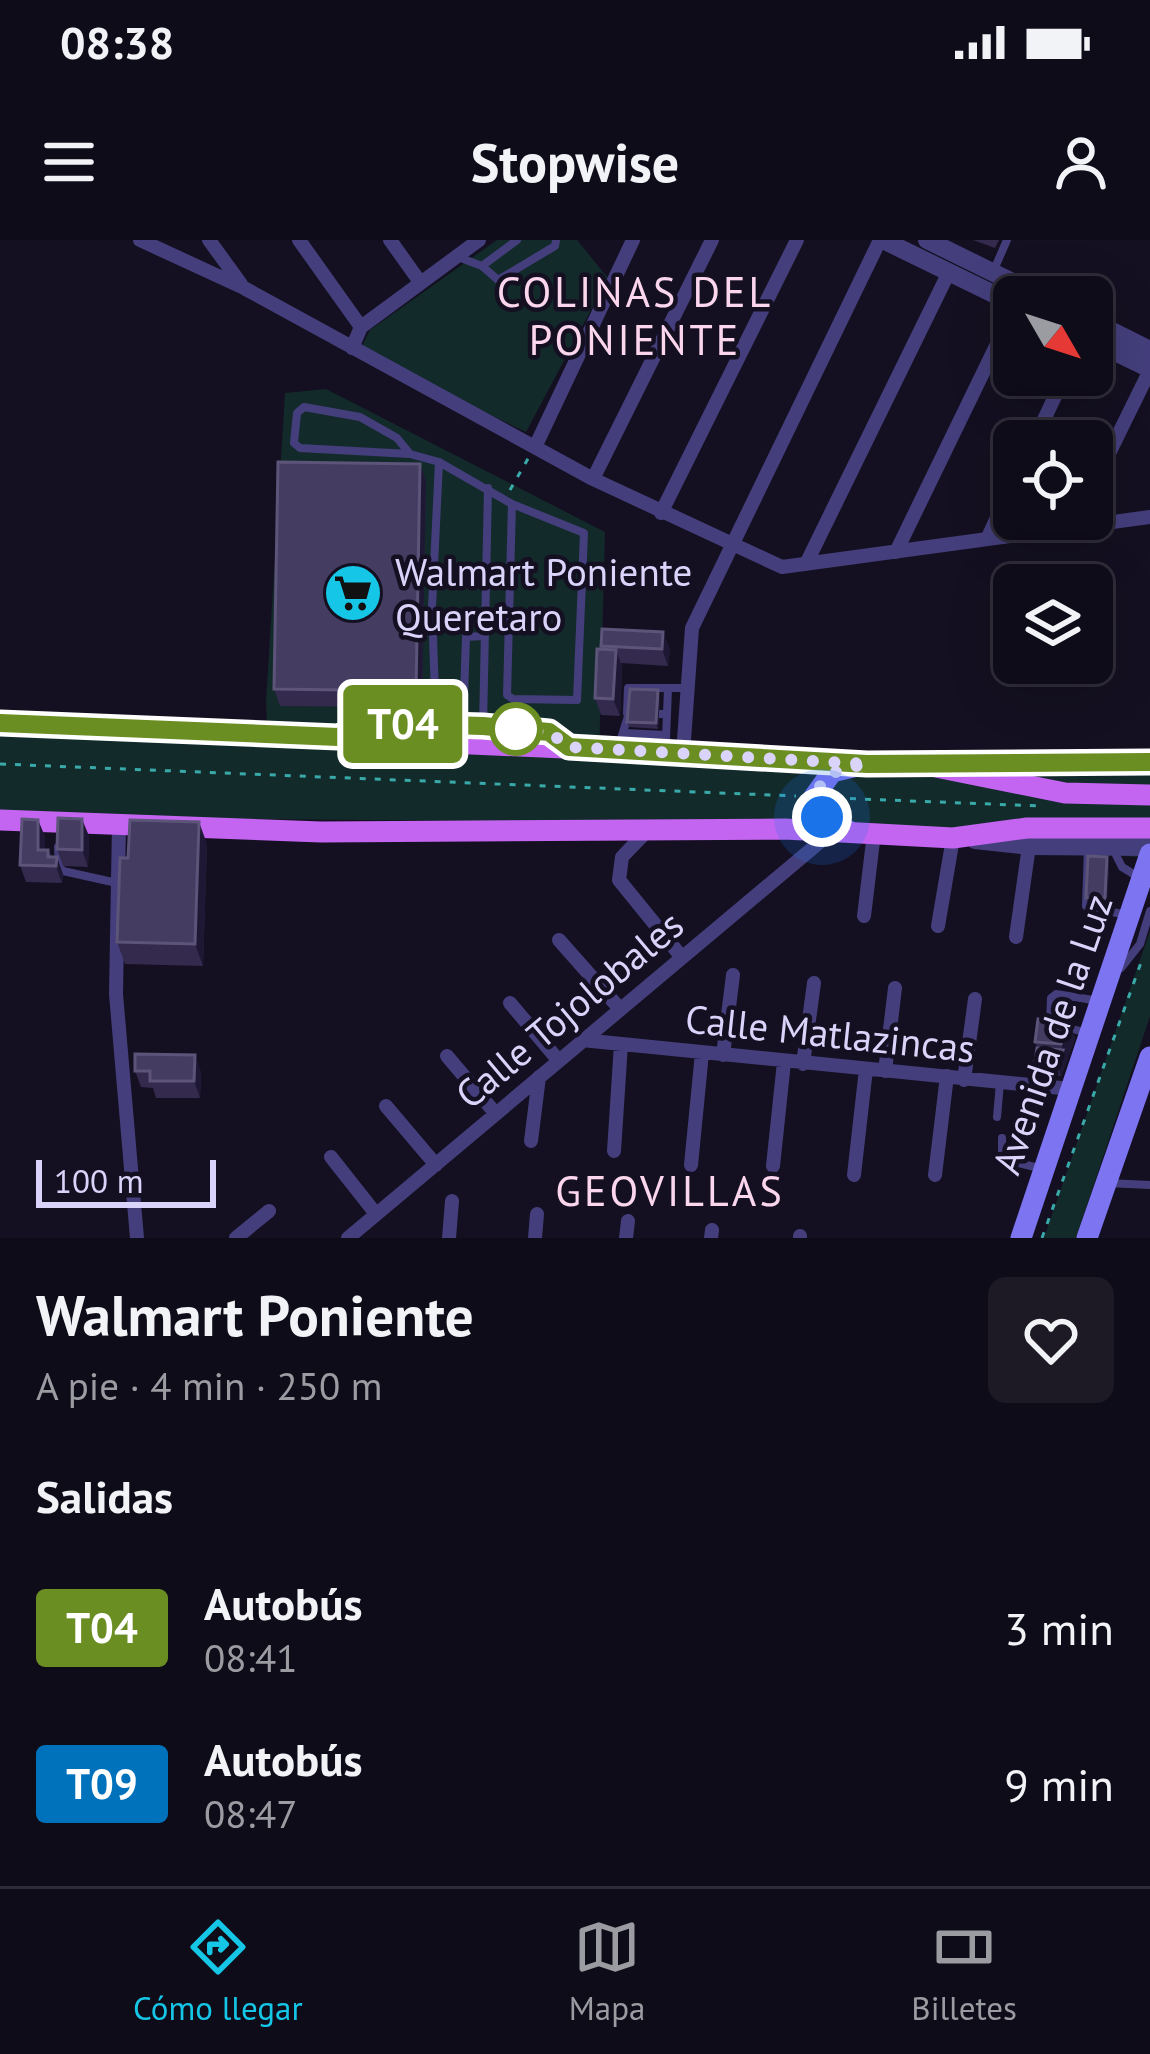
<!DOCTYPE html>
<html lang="es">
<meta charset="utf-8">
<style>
:root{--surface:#0f0c19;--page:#1d1a26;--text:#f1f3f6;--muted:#9b9ba2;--line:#2f2c38;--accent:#15c6e6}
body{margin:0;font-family:"PT Sans",sans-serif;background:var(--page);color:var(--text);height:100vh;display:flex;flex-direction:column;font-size:45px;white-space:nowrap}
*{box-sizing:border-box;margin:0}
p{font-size:39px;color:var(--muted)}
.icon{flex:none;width:66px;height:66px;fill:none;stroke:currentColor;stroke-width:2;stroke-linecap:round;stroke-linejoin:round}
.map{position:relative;height:998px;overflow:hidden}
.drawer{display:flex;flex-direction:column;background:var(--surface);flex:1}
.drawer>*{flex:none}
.badge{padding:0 24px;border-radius:9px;font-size:42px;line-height:78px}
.needle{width:78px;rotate:129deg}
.buttons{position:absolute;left:993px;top:36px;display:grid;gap:24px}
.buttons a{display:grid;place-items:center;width:120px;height:120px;border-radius:18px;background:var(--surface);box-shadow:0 12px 48px #0002,0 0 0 3px var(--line);font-size:60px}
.scale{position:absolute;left:36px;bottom:30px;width:180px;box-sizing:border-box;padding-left:12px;border:6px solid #dad4fb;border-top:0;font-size:33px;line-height:42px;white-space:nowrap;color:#dad4fb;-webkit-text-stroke:9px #141021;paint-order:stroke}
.you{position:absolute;width:60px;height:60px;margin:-30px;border:9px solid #fff;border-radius:50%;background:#1a73e8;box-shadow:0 0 0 18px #1a73e833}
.map>.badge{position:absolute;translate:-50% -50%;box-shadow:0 0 0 6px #fff}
h2{padding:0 36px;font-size:45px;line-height:108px}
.round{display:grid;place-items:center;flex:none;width:126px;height:126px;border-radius:18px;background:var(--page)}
.head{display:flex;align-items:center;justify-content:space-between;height:204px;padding:0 36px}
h1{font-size:57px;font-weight:800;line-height:90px}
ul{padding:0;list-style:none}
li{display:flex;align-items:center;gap:36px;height:156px;padding:0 36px}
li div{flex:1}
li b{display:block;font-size:45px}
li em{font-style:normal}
li .badge{min-width:132px;font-weight:700;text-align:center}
.status{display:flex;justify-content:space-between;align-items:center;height:84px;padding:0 60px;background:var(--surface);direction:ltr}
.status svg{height:33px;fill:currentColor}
header{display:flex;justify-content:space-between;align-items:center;height:156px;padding:0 36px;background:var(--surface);font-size:54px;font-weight:800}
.menu{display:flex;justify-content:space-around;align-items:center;height:168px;border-top:3px solid var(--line);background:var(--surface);font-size:33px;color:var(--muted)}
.menu a{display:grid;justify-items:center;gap:6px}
.menu .current{color:var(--accent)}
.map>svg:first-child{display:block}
</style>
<div class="status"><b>08:38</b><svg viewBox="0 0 49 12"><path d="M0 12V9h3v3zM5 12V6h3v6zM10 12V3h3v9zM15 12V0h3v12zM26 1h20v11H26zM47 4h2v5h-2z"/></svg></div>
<header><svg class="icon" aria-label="menu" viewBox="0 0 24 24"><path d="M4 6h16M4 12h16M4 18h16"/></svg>Stopwise<svg class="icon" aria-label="person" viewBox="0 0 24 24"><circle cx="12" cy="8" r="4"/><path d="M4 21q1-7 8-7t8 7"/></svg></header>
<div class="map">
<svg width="1150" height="998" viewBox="0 0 1150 998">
<rect width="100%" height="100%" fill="#141021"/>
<path fill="#132a2b" d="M497 0H577L608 38 526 192 359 112 370 90Z
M326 149 605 292 599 517 758 526 1150 517V618L705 583 125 578 0 573V489L268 499 266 463 285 153Z
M1150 691V776L1076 998H1044Z"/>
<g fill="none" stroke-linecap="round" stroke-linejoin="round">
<path stroke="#39aaa9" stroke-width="3" stroke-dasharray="6 9" stroke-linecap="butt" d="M510 250 529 217
M0 524 796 556
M835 558 1041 566
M1042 998 1143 717"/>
<path stroke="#443f7c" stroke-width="8" d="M458 17 482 26 498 40 555 6 556 0
M482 26 517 0
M993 32 1007 0
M410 214 300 208 294 203 297 173 304 167 360 177 397 198 410 214 439 222 512 264 584 293 577 460 513 459 507 455 512 264
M439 222 432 367 435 455 464 457 466 397 483 396
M487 335H511
M627 473 628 448H668
M659 474H667L666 498 670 512
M667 474 668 448H686
M483 486 488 248
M355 491 377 483 483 486 549 492 563 503
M624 493 666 495
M618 508 629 473
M58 607 59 626 63 631 117 643
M1112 607 1122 627 1140 638
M1088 608 1086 666 1126 675
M1121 728 1140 704 1150 671
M1084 792 1050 783 1051 758 1056 754 1099 761
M997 877 1000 843
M1002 898V919L1043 929
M1107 943 1150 945"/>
<path stroke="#443f7c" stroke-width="14" d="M140 0 244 48 593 239 782 327 1150 277
M209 0 241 44
M299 0 361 87
M390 0 420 42
M352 108 361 87 479 0
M1034 201 1065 135
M536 205 633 0
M593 239 712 0
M1092 248 1150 130
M661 273 797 0
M987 299 1014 242
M896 312 1014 69
M806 324 949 32
M683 514 692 388 880 0
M119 584 116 754 137 998
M648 590 622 617 619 640 680 715
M864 676 874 593
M938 686 953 598
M1016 697 1029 606
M559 700 620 769
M510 763 559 821
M582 800 1071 849
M723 815 733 735
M447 816 496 874
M803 824 814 743
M885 831 895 748
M964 840 975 759
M386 866 436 925
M531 901 539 837
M614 911 621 804
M331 917 376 974
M691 925 702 813
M773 926 784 822
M854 935 866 829
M935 935 947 836
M236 998 269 971
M348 998 833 591
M449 998 452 961
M535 998 537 974
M626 998 628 981
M711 998 712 990
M800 998V996"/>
<path stroke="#443f7c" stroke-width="18" d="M883 0 1014 64
M927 0 1043 57
M1092 81 1150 110
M1092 101 1150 129
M957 524 1150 522
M975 600 1029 606 1150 607"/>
<path stroke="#7d74f2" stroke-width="21" d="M849 591 822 577 814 557 832 532 861 525
M1021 998 1150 614
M1087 998 1150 817"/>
<path stroke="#c465f1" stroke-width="21" d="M0 483 921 524 1065 553 1150 555
M0 580 321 592 785 589 953 598 1027 588H1150"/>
</g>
<path fill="#332a4e" d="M973 0H999L995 8Z
M420 224 426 241 422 467 280 466 274 449Z
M601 406 670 409 668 426 621 423 622 427 620 476 601 475 595 458 602 410Z
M660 456 658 489 629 487 627 482Z
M38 580 45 597 44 610H48L63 634 62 643 26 642 20 625Z
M89 596 88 627 63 626 57 609Z
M207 604 203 726 125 724 117 702 128 618Z
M1107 617 1109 623 1107 664 1088 663 1086 658Z
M1069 782 1075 799 1061 836 1039 833 1035 822 1037 808 1035 802Z
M135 831 201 832 200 858H156L153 848 141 847Z"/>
<path fill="#1f1834" d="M420 224 426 241 422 467 416 451Z
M663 392 670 409 668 426 662 409Z
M616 410 622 427 620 476 613 459Z
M658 450 660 456 658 489 656 483Z
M82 579 89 596 88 627 82 610Z
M38 580 45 597 44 627 38 610Z
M199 582 207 604 203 726 195 704Z
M57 617 63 634 62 643 56 626Z
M1107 617 1109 623 1107 664 1105 658Z
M1069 782 1075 799 1061 836 1057 825 1063 810 1061 804Z
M195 815 201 832 200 858 194 841Z"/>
<path fill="#453c61" stroke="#5c5479" stroke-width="3" d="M278 222 420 224 416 451 274 449Z
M602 389 663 392 662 409 601 406Z
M597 409 616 410 613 459 595 458Z
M630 449 658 450 656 483 627 482Z
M58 578 82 579V610L57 609Z
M22 579 38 580V610H48V617H57L56 626 20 625Z
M130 580 199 582 195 704 117 702 120 618H128Z
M1088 616 1107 617 1105 658H1086Z
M1038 779 1069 782 1061 804 1035 802Z
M1037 808 1063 810 1057 825 1035 822Z
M135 814 195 815 194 841H150V831H135Z"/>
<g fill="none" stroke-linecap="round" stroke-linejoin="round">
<g stroke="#fff" stroke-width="27">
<path id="line" d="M0 483 338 497 377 483 483 486 549 492 569 507 867 524 1150 522"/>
</g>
<use href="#line" stroke="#6b8e23" stroke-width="18"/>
<path stroke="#dad4fb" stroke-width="12" stroke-dasharray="0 21.6" d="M516 489 549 492 569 507 867 524C840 529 826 531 814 557L822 577"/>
</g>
<defs>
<g id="supermarket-disc" transform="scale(3)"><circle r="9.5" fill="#15c6e6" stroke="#141021"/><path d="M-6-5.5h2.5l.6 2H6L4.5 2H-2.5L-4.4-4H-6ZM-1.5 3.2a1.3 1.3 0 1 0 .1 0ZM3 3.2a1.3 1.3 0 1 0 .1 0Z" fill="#111"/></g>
</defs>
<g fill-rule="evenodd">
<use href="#supermarket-disc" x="353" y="353"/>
</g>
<circle fill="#fff" stroke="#6b8e23" stroke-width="6" cx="516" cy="489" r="24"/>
<g text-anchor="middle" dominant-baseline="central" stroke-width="9" stroke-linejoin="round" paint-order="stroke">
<g font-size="39" fill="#dad4fb" stroke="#141021" text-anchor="start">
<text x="395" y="331">Walmart Poniente<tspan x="395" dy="45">Queretaro</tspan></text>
</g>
<g font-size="39" fill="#dad4fb" stroke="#141021">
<text transform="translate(569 769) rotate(-40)">Calle Tojolobales</text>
<text transform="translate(830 793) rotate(6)">Calle Matlazincas</text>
<text transform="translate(1052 794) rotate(-71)">Avenida de la Luz</text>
</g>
<g font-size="42" letter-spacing="3" fill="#fbd6ec" stroke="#141021">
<text x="635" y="51">COLINAS DEL<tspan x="635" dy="48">PONIENTE</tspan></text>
<text x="670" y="950">GEOVILLAS</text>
</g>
</g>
</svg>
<div class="buttons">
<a><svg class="needle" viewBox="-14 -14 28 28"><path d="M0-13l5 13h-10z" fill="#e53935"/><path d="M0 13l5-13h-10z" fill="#9b9ba2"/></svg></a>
<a><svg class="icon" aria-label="locate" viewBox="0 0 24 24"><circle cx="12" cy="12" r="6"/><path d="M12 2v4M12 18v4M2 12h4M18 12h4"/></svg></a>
<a><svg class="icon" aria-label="layers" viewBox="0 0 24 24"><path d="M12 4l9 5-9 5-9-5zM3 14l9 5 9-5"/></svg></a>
</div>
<div class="scale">100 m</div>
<div class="you" style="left:822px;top:577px"></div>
<b class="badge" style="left:403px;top:484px;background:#6b8e23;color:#fff">T04</b>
</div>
<section class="drawer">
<div class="head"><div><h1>Walmart Poniente</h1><p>A pie · 4 min · 250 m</p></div><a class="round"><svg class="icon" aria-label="heart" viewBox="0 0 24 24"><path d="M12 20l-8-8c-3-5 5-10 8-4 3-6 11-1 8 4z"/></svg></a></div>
<h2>Salidas</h2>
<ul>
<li><span class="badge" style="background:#6b8e23;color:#fff">T04</span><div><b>Autobús</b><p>08:41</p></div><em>3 min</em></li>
<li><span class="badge" style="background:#0072bc;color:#fff">T09</span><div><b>Autobús</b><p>08:47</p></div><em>9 min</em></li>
</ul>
</section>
<nav class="menu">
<a class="current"><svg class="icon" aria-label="directions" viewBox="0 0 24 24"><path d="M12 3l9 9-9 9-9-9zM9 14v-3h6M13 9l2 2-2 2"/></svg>Cómo llegar</a>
<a><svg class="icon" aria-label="map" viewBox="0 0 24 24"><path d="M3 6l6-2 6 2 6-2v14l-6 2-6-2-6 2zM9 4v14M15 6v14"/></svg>Mapa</a>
<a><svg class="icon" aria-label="tickets" viewBox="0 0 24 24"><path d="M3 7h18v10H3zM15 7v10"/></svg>Billetes</a>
</nav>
